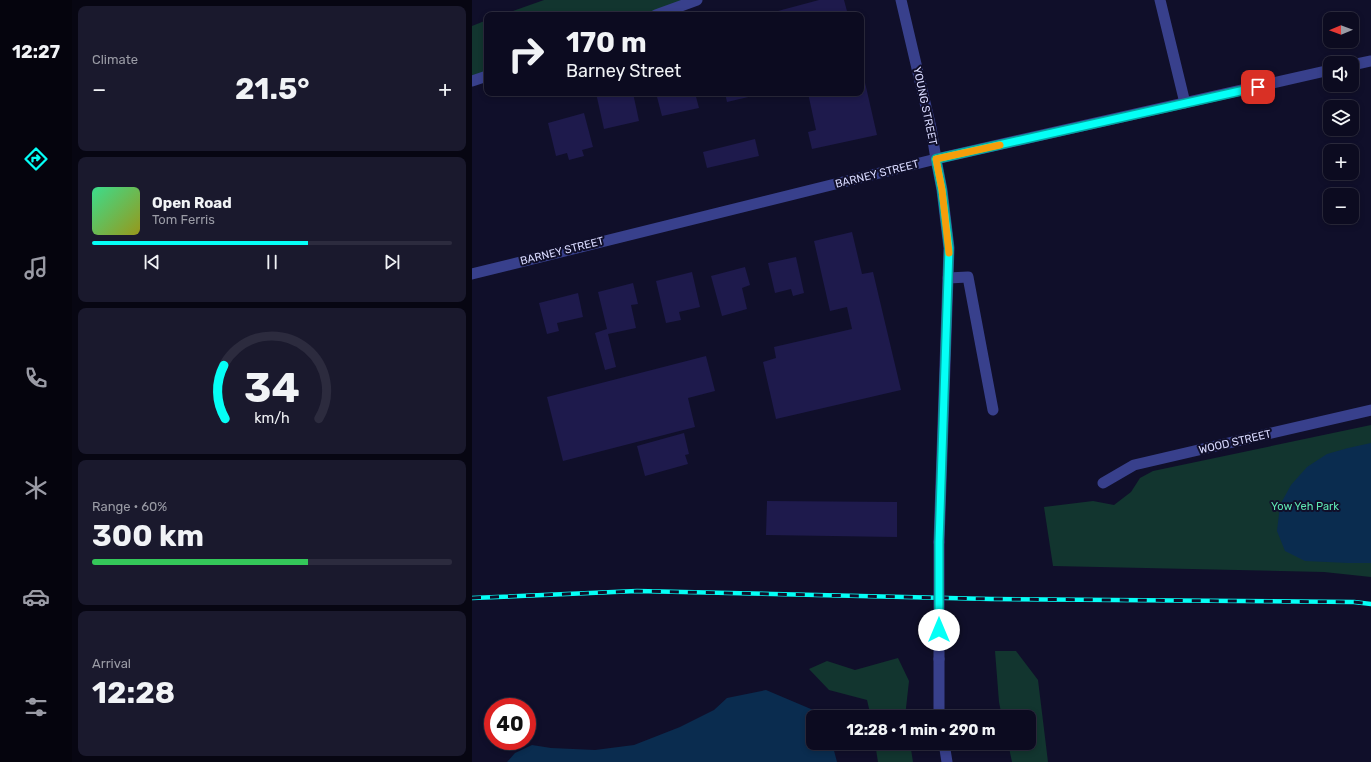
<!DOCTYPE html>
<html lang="en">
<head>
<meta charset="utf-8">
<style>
	:root { --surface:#0c0b20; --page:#1a192d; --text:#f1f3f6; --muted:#9a9ba5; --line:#2c2b3e; --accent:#05fff6 }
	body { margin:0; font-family:Rubik,sans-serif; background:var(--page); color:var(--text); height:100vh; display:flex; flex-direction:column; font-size:15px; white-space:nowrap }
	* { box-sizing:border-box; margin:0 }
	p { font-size:13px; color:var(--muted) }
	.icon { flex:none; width:22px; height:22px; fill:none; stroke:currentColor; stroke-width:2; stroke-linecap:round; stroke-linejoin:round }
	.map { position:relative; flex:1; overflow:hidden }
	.sheet { display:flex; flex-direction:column; gap:6px; padding:6px; background:#070612; width:400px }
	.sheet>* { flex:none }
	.banner { position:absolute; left:12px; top:12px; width:380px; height:84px; border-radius:8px; box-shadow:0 2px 6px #0003,0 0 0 1px var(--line); background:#0c0b20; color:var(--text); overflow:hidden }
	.needle { width:26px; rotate:269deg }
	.buttons { position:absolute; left:851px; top:12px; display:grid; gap:8px }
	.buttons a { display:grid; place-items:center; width:36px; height:36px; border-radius:8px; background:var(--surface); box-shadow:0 2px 6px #0003,0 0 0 1px var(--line); font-size:20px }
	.speed { position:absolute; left:12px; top:698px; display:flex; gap:8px; font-size:20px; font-weight:700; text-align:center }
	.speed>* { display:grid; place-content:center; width:52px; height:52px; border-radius:50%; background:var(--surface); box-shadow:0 2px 6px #0003,0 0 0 1px var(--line); line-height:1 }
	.speed .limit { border:6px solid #d22; background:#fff; color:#111 }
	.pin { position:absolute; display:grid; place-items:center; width:34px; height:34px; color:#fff; margin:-17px; border-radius:8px; box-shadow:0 2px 6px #0006 }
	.me { position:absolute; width:44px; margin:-22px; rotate:0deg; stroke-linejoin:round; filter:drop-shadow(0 0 3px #0008) }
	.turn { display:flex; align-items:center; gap:14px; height:84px; padding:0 16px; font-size:18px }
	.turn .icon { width:52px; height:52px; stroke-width:2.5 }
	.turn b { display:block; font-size:28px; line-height:34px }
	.big { font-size:30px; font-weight:700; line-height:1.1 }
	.sheet .card { flex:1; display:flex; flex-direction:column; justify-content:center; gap:6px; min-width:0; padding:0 14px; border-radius:8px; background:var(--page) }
	.sheet .dial { align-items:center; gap:0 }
	.dial svg { height:104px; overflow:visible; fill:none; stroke:var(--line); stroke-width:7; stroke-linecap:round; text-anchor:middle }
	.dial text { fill:var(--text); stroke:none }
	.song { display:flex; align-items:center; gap:12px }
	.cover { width:48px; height:48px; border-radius:6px; background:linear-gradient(135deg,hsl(150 70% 55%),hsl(60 70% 35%)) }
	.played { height:4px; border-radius:2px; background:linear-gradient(90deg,var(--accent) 60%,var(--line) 60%) }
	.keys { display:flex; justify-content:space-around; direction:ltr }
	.heat { display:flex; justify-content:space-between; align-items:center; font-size:22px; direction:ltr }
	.charge { height:6px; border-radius:3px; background:linear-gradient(90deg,#34c759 60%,var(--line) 0) }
	.trip { position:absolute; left:334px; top:710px; width:230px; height:40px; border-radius:8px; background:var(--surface); box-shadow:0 2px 6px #0003,0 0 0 1px var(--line); font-weight:700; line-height:40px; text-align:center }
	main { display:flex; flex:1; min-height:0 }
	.tab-bar { display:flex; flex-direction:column; width:72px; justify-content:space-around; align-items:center; background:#05040d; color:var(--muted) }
	.tab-bar .icon { width:28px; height:28px }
	.tab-bar .selected { color:var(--accent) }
	.tab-bar b { font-size:18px; color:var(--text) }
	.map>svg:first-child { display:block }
	.green { fill:#12352f }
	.water { fill:#0a2c4f }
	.building { fill:#1e1a4c }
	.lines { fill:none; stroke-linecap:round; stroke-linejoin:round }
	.service { stroke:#38408c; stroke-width:11 }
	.minor { stroke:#38408c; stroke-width:11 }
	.tertiary { stroke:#38408c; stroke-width:11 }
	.rail-casing { stroke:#05fff6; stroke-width:4.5 }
	.rail { stroke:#100f2a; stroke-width:3; stroke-dasharray:9; stroke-linecap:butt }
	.tertiary-bridge { stroke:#38408c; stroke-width:11 }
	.route-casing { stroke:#03a6a0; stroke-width:10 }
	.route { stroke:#05fff6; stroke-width:7 }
	.slow { stroke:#f59e0b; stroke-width:7 }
	.labels { text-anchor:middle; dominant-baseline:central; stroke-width:4; stroke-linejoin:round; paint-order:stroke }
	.street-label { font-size:11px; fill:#d9daff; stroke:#100f2a }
	.park-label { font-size:11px; fill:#5ee6b2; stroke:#100f2a }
</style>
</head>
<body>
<main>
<nav class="tab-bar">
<b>12:27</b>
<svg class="icon selected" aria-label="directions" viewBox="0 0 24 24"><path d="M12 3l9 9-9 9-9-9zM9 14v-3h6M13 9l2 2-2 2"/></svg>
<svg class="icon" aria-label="music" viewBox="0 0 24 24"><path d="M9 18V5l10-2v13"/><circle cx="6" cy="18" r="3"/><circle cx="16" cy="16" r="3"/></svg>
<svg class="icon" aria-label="phone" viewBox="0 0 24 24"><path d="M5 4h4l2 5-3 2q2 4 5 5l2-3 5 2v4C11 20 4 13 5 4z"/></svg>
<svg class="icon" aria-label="climate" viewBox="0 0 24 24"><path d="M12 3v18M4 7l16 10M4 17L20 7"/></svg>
<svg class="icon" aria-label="car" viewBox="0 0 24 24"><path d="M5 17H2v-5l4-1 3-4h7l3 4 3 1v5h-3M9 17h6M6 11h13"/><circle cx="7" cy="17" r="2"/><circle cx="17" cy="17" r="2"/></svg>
<svg class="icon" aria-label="filters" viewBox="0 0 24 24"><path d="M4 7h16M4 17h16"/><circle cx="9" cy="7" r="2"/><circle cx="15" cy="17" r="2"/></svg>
</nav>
<section class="sheet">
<div class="card"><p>Climate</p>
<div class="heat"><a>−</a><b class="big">21.5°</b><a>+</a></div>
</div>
<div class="card">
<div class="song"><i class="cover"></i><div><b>Open Road</b><p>Tom Ferris</p></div></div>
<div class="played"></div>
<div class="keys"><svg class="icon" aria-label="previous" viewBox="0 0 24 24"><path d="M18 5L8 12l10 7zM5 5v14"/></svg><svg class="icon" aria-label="pause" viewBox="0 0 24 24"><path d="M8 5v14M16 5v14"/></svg><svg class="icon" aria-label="next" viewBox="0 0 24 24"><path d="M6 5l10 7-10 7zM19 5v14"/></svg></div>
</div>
<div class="card dial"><svg viewBox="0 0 100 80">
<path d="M14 69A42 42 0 1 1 86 69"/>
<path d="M14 69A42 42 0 0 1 13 28" stroke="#05fff6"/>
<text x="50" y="56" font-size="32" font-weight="700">34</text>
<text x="50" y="72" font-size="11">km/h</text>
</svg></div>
<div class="card"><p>Range · 60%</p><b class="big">300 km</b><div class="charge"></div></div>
<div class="card"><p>Arrival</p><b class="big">12:28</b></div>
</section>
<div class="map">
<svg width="899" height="762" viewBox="0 0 899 762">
	<rect width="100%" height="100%" fill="#100f2a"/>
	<g class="green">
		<polygon points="72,0 225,0 184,15 30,15"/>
		<polygon points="15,20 15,76 0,81 0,26"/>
		<polygon points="899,425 899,577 852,572 581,566 572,507 621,501 642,505 659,492 668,478 681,471"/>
		<polygon points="523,651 544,651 566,680 576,762 540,762 536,743 557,743 557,717 530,717 527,702"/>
		<polygon points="426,658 437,681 433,717 399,717 395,700 357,690 337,669 355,661 383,670"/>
		<polygon points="403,743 438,743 441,762 406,762"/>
	</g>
	<g class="water">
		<polygon points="899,443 899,563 876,563 833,561 813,551 805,531 808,505 819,485 835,467 855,454 876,448"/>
		<polygon points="294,690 353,715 353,717 341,717 341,743 360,743 365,762 35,762 43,753 60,745 79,748 123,750 162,745 208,727 242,710 255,698"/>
	</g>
	<g class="building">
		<polygon points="347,0 372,0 376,15 291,15"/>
		<polygon points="389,65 405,135 340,149 336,132 344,130 336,93 389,93"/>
		<polygon points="124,93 161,93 167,121 132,129"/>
		<polygon points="184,93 223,93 227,108 190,116"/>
		<polygon points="253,93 289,93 289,94 255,102"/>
		<polygon points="112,113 121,147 110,150 112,156 97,160 95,153 84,156 76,123"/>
		<polygon points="283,139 287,156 235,168 231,152"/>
		<polygon points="380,232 390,274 401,272 429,390 304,419 291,362 304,358 302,347 380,329 375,307 358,311 342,241"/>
		<polygon points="324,257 332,293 321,296 319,289 303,293 296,263"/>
		<polygon points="273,267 278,285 270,288 275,309 250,316 239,276"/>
		<polygon points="220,272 228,307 207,312 209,320 194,323 184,281"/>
		<polygon points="161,283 166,304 159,305 164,328 136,334 144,367 133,370 123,333 135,329 126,292"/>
		<polygon points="106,293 111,317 85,323 87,331 75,334 67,303"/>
		<polygon points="234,356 243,391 216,398 223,427 91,461 75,397"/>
		<polygon points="212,433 217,454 213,455 216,464 173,476 165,446"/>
		<polygon points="295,501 425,502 425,537 294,535"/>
	</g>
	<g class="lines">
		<polyline class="service" points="688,0 713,103"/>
		<g class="minor">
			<polyline points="429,0 459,128 464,159"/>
			<polyline points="184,15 225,0"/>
			<polyline points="880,65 899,61"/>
			<polyline points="0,81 15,76"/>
			<polyline points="0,274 464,159 858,70"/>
			<polyline points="476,278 496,277 521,410"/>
			<polyline points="631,483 662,465 899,410"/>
		</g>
		<g class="tertiary">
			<polyline points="464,159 470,190 477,248 467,542"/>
			<polyline points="467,659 467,709 468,717"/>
			<polyline points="472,743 475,762"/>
		</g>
		<defs>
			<polyline id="rail" points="0,598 165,591 519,599 882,602 899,604"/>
		</defs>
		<use href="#rail" class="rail-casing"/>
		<use href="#rail" class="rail"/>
		<polyline class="tertiary-bridge" points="467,659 467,542"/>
	</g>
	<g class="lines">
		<defs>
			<polyline id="route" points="467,630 467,542 477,248 470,190 464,159 786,87"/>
		</defs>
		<use href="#route" class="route-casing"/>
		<use href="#route" class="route"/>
		<polyline class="slow" points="477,253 470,190 464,159 528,145"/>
	</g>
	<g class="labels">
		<g class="street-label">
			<text transform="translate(453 106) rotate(78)">YOUNG STREET</text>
			<text transform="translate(405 174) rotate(-14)">BARNEY STREET</text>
			<text transform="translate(90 251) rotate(-14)">BARNEY STREET</text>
			<text transform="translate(763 442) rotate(-13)">WOOD STREET</text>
		</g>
		<g class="park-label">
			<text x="833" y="506">Yow Yeh Park</text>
		</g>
	</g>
</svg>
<div class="buttons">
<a><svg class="needle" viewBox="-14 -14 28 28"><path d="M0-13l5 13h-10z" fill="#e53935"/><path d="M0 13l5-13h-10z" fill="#9a9ba5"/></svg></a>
<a><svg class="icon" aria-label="sound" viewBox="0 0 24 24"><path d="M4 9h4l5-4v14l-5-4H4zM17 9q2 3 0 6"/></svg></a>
<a><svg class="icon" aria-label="layers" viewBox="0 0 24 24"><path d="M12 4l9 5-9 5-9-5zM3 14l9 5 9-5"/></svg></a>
<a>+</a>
<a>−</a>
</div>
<div class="speed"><div class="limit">40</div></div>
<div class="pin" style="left:786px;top:87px;background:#d93025"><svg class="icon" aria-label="arrive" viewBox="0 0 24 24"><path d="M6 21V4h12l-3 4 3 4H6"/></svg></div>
<svg class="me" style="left:467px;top:630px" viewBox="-20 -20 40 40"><circle r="19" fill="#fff"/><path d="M0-13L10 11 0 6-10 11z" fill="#05fff6"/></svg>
<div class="trip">12:28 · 1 min · 290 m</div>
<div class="banner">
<div class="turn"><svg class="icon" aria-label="right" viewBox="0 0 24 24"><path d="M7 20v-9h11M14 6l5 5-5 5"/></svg><div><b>170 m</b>Barney Street</div></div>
</div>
</div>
</main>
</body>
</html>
